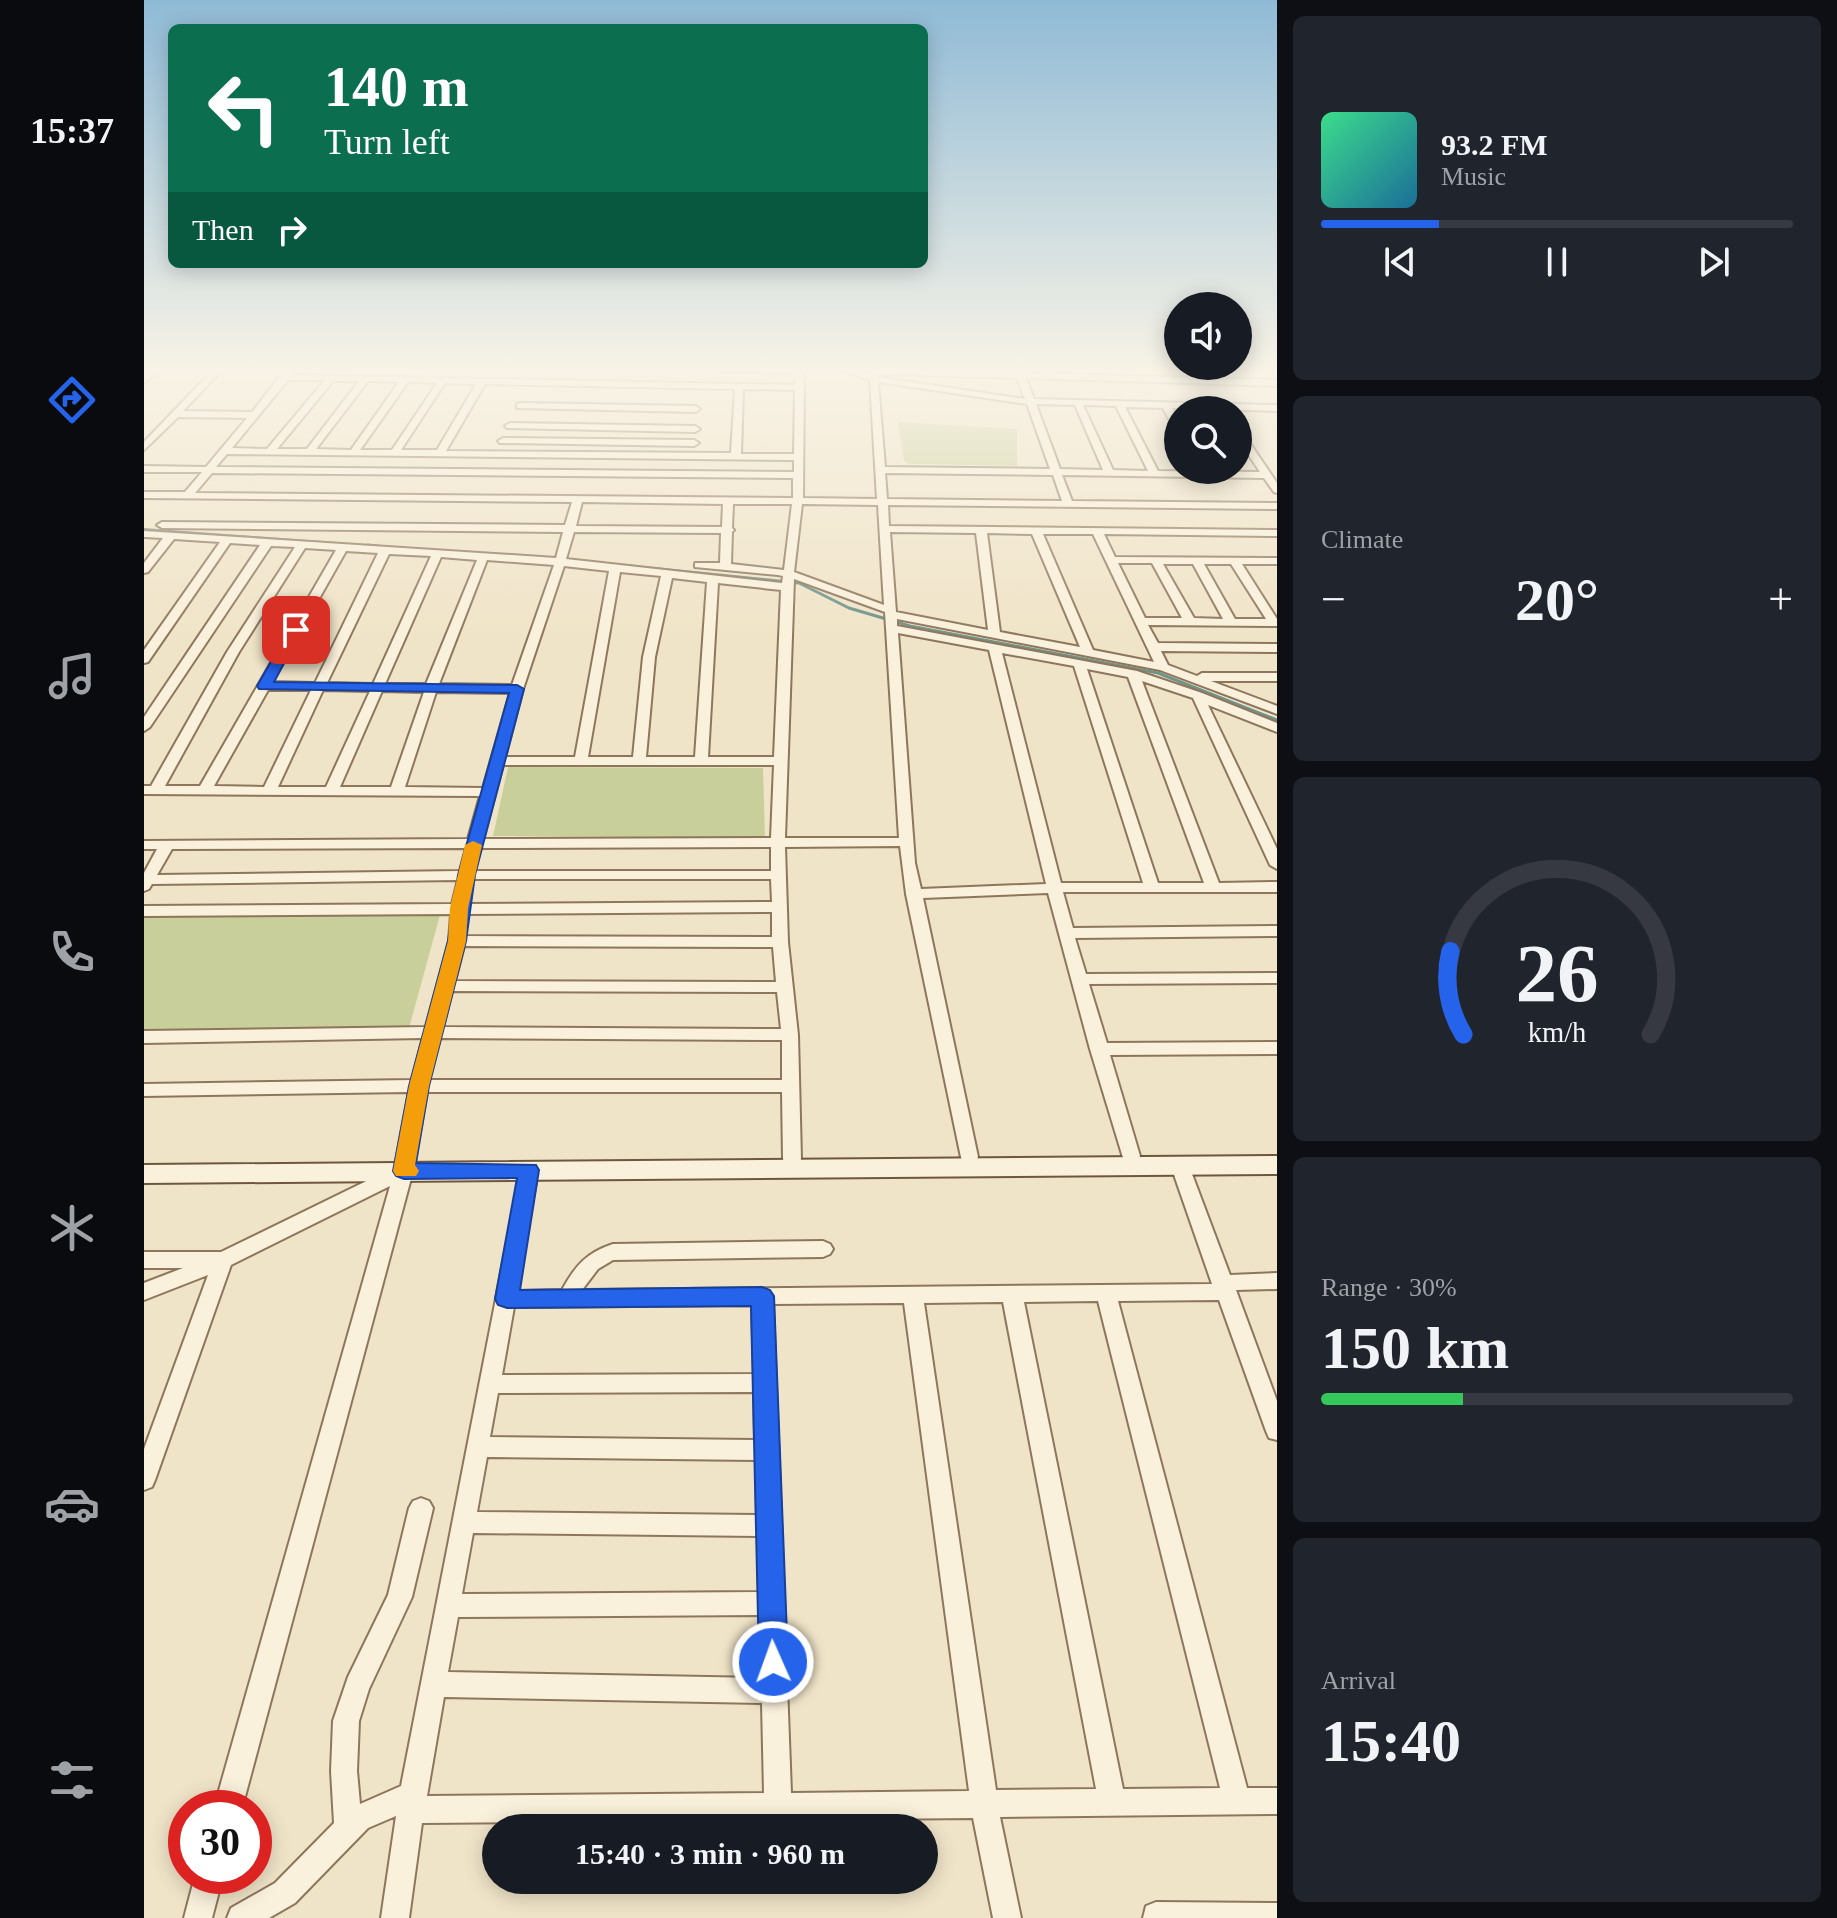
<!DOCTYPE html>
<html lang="en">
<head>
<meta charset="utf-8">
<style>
	:root { --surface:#171b24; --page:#20242c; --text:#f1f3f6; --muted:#9ea1a6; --line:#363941; --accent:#2563eb }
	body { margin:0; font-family:Georgia,serif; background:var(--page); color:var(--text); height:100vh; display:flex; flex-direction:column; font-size:30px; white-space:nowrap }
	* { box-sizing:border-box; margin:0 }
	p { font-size:26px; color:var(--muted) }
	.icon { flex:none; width:44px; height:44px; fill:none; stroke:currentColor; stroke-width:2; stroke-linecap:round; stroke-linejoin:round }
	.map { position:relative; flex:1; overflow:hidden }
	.drawer { display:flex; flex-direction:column; gap:16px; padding:16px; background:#0d0f14; width:560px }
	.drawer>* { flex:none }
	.top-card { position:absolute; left:24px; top:24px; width:760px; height:244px; border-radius:12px; box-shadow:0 4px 20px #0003; background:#0b6e4f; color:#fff; overflow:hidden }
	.tools { position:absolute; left:1020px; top:292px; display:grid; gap:16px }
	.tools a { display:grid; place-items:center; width:88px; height:88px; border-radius:50%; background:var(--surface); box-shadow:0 4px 20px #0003; font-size:40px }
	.speed { position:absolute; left:24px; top:1790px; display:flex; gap:16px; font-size:40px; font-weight:700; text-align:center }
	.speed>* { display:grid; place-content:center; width:104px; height:104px; border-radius:50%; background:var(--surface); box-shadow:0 4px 20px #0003; line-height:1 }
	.speed .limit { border:12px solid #d22; background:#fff; color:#111 }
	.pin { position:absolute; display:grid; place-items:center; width:68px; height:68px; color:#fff; margin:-34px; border-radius:16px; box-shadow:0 4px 12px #0006 }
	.me { position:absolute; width:88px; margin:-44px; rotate:358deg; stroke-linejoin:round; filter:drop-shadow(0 0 6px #0008) }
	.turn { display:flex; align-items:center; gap:28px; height:168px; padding:0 24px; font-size:36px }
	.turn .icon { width:104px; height:104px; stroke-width:2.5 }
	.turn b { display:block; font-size:56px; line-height:68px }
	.then { display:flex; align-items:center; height:76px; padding:0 24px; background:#0003; gap:16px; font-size:30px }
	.big { font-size:60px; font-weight:700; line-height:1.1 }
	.drawer .card { flex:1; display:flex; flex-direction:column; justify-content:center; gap:12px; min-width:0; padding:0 28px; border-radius:12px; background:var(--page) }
	.drawer .dial { align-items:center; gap:0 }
	.dial svg { height:208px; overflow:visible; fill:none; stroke:var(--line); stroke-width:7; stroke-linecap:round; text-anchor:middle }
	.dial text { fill:var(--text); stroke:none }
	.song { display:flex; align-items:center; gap:24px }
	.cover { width:96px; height:96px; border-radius:12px; background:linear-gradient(135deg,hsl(150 70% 55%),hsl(200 70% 35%)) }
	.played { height:8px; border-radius:4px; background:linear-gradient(90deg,var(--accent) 25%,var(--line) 25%) }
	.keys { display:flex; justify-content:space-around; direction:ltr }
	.heat { display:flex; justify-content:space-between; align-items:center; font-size:44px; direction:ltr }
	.charge { height:12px; border-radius:6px; background:linear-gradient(90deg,#34c759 30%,var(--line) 0) }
	.trip { position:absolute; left:338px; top:1814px; width:456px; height:80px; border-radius:40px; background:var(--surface); box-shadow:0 4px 20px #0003; font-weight:700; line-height:80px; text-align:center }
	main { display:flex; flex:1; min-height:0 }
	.tabs { display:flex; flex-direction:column; width:144px; justify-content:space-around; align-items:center; background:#090b0e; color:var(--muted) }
	.tabs .icon { width:56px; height:56px }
	.tabs .current { color:var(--accent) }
	.tabs b { font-size:36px; color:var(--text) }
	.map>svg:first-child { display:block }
	.green { fill:#c9cf9b }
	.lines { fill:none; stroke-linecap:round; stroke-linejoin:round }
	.stream-far1 { stroke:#6f938a; stroke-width:2 }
	.stream { stroke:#6f938a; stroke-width:3 }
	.street-casing { stroke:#8d765c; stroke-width:4 }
	.secondary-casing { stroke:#6f573f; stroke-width:4 }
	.street { fill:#faf1dc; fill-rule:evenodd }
	.secondary { fill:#faf1dc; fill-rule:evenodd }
	.route { fill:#2563eb; stroke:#184099; stroke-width:2 }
	.slow { fill:#f59e0b }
</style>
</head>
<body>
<main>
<nav class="tabs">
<b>15:37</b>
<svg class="icon current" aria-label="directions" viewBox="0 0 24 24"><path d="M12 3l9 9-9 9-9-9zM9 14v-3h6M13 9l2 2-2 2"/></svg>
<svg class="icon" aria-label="music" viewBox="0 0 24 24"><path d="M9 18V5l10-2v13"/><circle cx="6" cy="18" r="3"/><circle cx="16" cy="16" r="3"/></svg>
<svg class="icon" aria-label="phone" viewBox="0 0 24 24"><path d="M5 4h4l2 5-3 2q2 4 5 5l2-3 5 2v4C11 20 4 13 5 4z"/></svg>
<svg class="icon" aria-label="climate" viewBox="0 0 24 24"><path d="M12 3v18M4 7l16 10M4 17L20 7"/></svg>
<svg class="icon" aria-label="car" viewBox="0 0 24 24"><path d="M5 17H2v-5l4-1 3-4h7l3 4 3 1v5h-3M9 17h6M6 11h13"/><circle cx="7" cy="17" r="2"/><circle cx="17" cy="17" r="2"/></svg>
<svg class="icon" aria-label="filters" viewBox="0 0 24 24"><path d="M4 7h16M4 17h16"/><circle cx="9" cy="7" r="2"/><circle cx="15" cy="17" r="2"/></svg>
</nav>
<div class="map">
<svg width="1133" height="1918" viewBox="0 0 1133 1918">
	<rect width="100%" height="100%" fill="#f0e4c8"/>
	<g class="green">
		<polygon points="754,422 873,429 873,466 765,464 760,461"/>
		<polygon points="364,767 619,768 621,838 349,836"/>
		<polygon points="296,915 265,1028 0,1032 0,917"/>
	</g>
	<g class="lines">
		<polyline class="stream-far1" points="0,529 234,546"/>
		<g class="stream">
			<polyline points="224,545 234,546"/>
			<polyline points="426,560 655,583 705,608 766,626 1014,673 1133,720"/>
		</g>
		<defs>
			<g id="street">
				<polygon points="9,368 17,369 0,383 0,376"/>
				<path d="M71 368H80L39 411 108 412 137 375 146 369 150 372 148 375 651 385 652 373 532 370 528 368H660L659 498 733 499 726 380 691 368H705L725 374V368L872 373 870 368H878L880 373 1133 380V386L882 378 890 399 1133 405V411L1028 408 1034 419V430L1029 427 1019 408 981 407 1014 471 1116 472 1094 439V429L1097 430 1133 483V493L1130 492 1120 478 918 475 928 501 1133 503V509L744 505 745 526 1133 530V536L960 534 971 557 1133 558V564H1098L1133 619V626L1004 625 1014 643 1133 644V652L1017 651 1024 665 1053 676 1058 673H1133V681H1067L1133 706V714L1016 670 753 619V626L993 671 1058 693 1133 723V732L1064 705 1133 849V869L1126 865 1049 698 998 681 1075 883 1133 882V892H919L929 928 1133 926V936L931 938 942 974 1133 973V983L945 984 963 1043 1133 1042V1054L966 1055 996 1156 994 1161H980L946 1049 904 893 779 898 834 1157 832 1162H818L762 894 756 846 641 847 644 942 654 1035 657 1159 655 1164H641L639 1159 638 1092H283L269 1171 98 1808H70L246 1186 87 1265 11 1480 8 1487 0 1490V1449L64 1275 0 1300V1283L39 1268H0V1252H77L251 1167 265 1092 0 1096V1084L268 1080 279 1038 0 1043V1031L282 1027 305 941 307 914 0 916V906L308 904 314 880 8 884 5 889 0 891V873L13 849H0V841L324 839 336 796 0 794V786H7L83 652 151 547 127 546 6 727 0 731V717L116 545 86 543 4 662 0 663V650L76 542 30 539 4 572 0 573V563L19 538 0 537V531L412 558 419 532 18 528 13 525 18 522 421 525 428 502 0 498V492H41L58 472H0V466L62 467 103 418 34 417 0 450V442ZM734 374 873 378 881 399 734 377ZM144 380H181L123 449 88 448ZM189 381H215L163 449H133ZM224 381 255 382 207 450 172 449ZM264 382 293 383 248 450H216ZM734 382 883 404 906 469 741 467ZM301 383 332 384 293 450H257ZM341 384 591 389 587 453 302 451ZM599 389 651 390 650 454H597ZM892 404 931 405 959 470 916 469ZM939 405 972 406 1004 471 969 470ZM83 454 650 460V472L72 467ZM68 473 649 478V498L51 493ZM741 473 909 475 918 501 743 499ZM438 502 579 504 578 527 432 526ZM589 504H648L640 570 587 564 588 532 590 530 588 528ZM658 504 734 505 740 605 650 572ZM430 532 577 533 576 563H551V567L634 575 639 576 638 583 422 559ZM746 532 832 533 844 630 752 612ZM843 533 888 534 936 647 856 632ZM899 534H949L1010 662 949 650ZM161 548 192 550 56 786H21L95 652ZM202 551 234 553 171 683 128 682ZM245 554 287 556 229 684 183 683ZM297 557 333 560 282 684H241ZM343 560 410 565 368 685 295 684ZM974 563H1008L1038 618H1001ZM1019 564H1049L1079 619 1050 618ZM1060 564H1087L1122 619H1091ZM420 566 465 571 431 757H361L379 689ZM476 572 517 576 499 657 489 757H444ZM528 578 563 582 551 757H502L511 657ZM650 579 741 612 755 838H641ZM574 583 637 590 630 757H564ZM754 633 845 650 902 884 777 889 771 863ZM858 653 930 666 999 883H917ZM943 669 984 677 1060 883H1014ZM124 690H167L120 787 70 786ZM179 690 226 691 182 787H134ZM238 691 280 692 247 787H196ZM292 692 366 693 339 788 261 787ZM359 765H630L627 838 339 839ZM627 847V871H331L336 848ZM322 848 316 871 13 875 28 849ZM329 879H627L628 902 323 904ZM628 912V937L321 936 322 914ZM320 946 629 947 632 982 311 981ZM308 991 633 992 637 1029 299 1027ZM296 1038 638 1040V1080H285Z"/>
				<polygon points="376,403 552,406 556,409 552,412 373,408 373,404"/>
				<polygon points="366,423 551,426 556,429 551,432 363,428 361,426"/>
				<polygon points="359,438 550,440 555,443 550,446 356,443 354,441"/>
				<path d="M1036 1159 1043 1161 1045 1166 1086 1275 1133 1273V1289L1092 1290 1133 1401V1440L1125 1438 1122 1431 1075 1300 974 1301 1103 1788H1133V1814L856 1817 877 1918H849L829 1818 278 1823 265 1918H237L252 1816 224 1828 151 1903 125 1918H83L87 1908 131 1883 190 1823 187 1771 189 1721 204 1677 244 1595 265 1508 269 1501 277 1498 285 1501 289 1508 268 1597 225 1689 215 1721 213 1771 216 1804 257 1786 378 1165H392L394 1170 373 1291 418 1290C431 1266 442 1253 469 1244L679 1241 686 1244 689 1249 686 1254 679 1257 469 1260 454 1269 438 1290 1068 1284 1027 1166 1029 1161ZM954 1301 1076 1788 979 1789 880 1302ZM859 1302 952 1789 852 1790 780 1303ZM760 1303 825 1791 647 1793 629 1304ZM608 1305 610 1374 358 1375 370 1307ZM610 1392 611 1440 346 1437 354 1393ZM343 1457 612 1460 613 1515 333 1512ZM329 1533 614 1536 615 1592 318 1594ZM616 1615 617 1678 304 1672 314 1617ZM300 1697 618 1703 620 1793 283 1796Z"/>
				<polygon points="51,1876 79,1876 68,1918 40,1918"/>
				<polygon points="1012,1902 1133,1903 1133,1918 999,1918 1002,1906"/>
			</g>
			<polygon id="secondary" points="1133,1156 1133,1174 0,1183 0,1165"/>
		</defs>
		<use href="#street" class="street-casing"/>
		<use href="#secondary" class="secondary-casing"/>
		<use href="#street" class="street"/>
		<use href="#secondary" class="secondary"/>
	</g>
	<linearGradient id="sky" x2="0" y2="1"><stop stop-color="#8fbad6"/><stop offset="0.58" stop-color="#f8f3e6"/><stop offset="1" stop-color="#f8f3e6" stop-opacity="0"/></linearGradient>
	<rect width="1133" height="637" fill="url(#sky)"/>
	<polygon class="route" points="152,626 158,630 130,682 373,685 380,689 331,875 322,941 285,1086 272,1163 392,1165 395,1170 376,1290 618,1287 626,1290 630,1296 644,1662 640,1671 629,1675 619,1671 615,1662 607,1306 363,1308 354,1305 351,1299 373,1178 260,1179 252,1176 249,1171 265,1086 304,941 314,875 365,693 115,689 113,686 145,630"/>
	<polygon class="slow" points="329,841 338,845 324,908 322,941 285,1086 271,1165 275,1171 272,1176 252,1176 249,1171 265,1086 304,941 306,908 321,845"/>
</svg>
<div class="tools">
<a><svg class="icon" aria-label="sound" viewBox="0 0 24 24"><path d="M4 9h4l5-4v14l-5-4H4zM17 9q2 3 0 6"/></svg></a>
<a><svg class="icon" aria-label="search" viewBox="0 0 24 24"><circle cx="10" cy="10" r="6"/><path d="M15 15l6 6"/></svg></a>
</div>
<div class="speed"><div class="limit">30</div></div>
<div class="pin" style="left:152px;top:630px;background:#d93025"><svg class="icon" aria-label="arrive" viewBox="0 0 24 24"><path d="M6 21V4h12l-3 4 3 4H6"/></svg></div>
<svg class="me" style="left:629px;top:1662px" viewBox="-20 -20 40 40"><circle r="17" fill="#2563eb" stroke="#fff" stroke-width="3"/><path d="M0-11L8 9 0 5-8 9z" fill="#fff"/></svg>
<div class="trip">15:40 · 3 min · 960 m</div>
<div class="top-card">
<div class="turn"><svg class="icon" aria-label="left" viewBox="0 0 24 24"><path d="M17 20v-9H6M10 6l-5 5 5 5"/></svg><div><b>140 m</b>Turn left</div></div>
<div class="then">Then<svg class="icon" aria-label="right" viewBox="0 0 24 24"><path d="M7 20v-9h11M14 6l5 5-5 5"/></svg></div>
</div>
</div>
<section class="drawer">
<div class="card">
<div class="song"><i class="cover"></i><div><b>93.2 FM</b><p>Music</p></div></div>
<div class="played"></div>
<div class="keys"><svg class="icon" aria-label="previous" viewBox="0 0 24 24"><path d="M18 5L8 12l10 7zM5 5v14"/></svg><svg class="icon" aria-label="pause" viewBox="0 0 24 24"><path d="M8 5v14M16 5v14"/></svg><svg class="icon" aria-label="next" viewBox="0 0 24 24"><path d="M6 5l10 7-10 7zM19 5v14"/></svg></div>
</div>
<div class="card"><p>Climate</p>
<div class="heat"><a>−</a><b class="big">20°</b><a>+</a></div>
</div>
<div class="card dial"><svg viewBox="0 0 100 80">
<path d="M14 69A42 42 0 1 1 86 69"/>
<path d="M14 69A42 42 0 0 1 9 37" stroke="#2563eb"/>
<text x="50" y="56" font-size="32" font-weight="700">26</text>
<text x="50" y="72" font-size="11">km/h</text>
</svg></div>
<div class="card"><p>Range · 30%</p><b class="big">150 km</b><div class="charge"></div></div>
<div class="card"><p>Arrival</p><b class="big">15:40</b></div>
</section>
</main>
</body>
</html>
